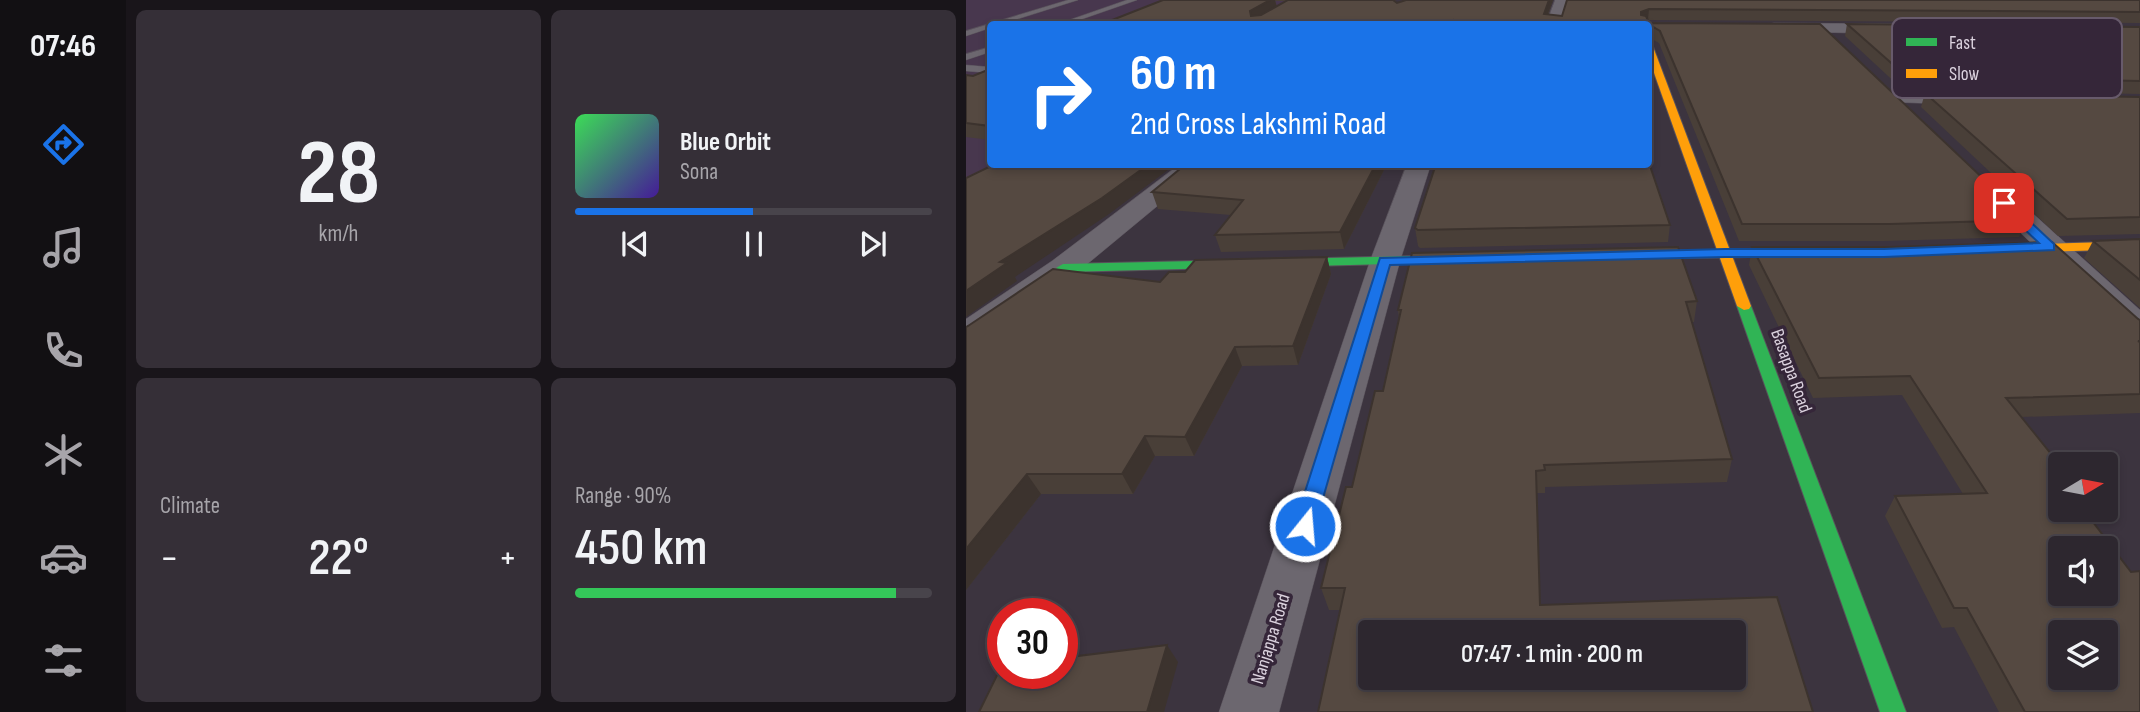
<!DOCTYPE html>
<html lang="en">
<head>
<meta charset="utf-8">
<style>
	:root { --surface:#2d272f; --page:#352f37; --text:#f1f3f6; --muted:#a7a5aa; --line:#48444b; --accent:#1a73e8 }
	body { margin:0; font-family:"Sofia Sans Condensed",sans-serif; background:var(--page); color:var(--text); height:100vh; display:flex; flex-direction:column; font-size:26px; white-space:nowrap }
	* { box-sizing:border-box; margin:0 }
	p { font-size:23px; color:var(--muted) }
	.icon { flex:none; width:38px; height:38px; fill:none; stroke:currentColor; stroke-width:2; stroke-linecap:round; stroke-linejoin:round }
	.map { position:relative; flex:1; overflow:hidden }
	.sheet { display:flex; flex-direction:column; gap:10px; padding:10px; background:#19151a; width:840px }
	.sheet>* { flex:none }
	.guide { position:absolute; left:21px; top:21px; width:665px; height:147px; border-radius:7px; box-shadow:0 4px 10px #0003,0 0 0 2px var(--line); background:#1a73e8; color:#fff; overflow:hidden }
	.needle { width:46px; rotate:80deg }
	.buttons { position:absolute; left:1082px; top:452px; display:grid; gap:14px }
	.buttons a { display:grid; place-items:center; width:70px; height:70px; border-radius:7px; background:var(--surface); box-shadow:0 4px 10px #0003,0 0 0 2px var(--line); font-size:35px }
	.speed { position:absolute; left:21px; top:598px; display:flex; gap:14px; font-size:35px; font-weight:700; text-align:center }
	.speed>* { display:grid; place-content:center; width:91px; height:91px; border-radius:50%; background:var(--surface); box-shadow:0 4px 10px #0003,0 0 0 2px var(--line); line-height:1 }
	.speed .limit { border:10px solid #d22; background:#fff; color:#111 }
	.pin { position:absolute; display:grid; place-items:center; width:60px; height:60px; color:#fff; margin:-30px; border-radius:14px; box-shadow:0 4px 10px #0006 }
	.me { position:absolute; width:77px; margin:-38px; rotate:17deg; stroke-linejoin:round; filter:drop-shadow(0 0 5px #0008) }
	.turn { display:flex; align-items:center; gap:24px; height:147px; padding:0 28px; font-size:32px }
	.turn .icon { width:91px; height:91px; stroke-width:2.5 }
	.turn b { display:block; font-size:49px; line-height:60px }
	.big { font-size:52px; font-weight:600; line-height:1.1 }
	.sheet .widget { flex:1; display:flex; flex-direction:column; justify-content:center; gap:10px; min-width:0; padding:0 24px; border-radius:10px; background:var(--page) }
	.sheet .dial { align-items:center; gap:0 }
	.dial b { font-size:91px; line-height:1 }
	.song { display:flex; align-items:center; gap:21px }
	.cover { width:84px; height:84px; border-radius:10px; background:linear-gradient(135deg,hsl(130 70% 55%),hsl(260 70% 35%)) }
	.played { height:7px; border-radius:4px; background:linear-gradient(90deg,var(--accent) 50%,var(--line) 50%) }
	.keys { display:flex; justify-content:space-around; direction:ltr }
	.heat { display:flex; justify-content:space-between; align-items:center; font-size:38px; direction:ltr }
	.charge { height:10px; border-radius:5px; background:linear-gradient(90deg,#34c759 90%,var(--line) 0) }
	.sheet .tiles { flex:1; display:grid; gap:10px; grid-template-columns:repeat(2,1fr) }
	.trip { position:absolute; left:392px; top:620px; width:388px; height:70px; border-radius:7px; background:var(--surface); box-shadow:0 4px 10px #0003,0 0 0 2px var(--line); font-weight:600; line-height:70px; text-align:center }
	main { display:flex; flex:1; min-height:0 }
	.dock { display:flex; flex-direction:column; width:126px; justify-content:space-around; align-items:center; background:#121013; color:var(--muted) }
	.dock .icon { width:49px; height:49px }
	.dock .on { color:var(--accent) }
	.dock b { font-size:32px; color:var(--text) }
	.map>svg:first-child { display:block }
	.built { fill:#48374e }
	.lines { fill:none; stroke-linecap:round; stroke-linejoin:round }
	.lane-casing { stroke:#58515a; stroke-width:1 }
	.street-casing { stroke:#58515a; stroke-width:1 }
	.fast-casing { stroke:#58515a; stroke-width:2 }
	.slow-casing { stroke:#58515a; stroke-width:2 }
	.lane { fill:#6c676f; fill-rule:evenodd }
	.street { fill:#6c676f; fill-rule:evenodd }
	.fast { fill:#30b455; fill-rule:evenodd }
	.slow { fill:#ff9f0a; fill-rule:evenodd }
	.wall { fill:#493f38; fill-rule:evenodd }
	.shaded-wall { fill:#3c332e }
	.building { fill:#554941; stroke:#3c332e; stroke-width:2; fill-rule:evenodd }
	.route { fill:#1a73e8; stroke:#114b97; stroke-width:2 }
	.labels { text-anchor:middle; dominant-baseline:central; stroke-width:7; stroke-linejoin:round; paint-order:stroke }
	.street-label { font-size:19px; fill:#dbd2de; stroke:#352639 }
	.key { fill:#352639; stroke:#675a6b; stroke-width:2 }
	.key-label { font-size:19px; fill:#dbd2de }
</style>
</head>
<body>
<main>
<nav class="dock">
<b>07:46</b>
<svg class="icon on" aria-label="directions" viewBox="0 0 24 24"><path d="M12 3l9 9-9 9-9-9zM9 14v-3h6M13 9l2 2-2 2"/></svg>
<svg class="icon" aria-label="music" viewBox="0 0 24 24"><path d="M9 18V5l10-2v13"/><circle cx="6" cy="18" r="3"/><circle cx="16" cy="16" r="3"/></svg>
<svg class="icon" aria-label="phone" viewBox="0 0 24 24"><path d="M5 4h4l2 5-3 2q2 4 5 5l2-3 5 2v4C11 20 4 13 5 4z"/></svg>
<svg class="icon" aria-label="climate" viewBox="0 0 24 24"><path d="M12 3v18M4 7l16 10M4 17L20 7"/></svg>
<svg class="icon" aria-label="car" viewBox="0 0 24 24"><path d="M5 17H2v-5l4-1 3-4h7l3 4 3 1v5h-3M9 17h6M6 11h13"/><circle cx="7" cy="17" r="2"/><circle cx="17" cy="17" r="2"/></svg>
<svg class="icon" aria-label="filters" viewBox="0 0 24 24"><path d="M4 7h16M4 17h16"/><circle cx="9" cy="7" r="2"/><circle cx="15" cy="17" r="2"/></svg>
</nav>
<section class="sheet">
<div class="tiles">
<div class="widget dial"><b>28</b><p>km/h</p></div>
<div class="widget">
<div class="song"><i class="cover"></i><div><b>Blue Orbit</b><p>Sona</p></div></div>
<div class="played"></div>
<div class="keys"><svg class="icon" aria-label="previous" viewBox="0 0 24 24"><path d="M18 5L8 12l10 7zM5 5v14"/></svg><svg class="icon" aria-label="pause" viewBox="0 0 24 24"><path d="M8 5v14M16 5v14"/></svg><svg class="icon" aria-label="next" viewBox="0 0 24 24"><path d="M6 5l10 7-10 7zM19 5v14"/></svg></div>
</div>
<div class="widget"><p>Climate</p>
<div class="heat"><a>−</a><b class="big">22°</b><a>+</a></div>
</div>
<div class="widget"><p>Range · 90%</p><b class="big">450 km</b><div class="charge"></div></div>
</div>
</section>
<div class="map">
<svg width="1174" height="712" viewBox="0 0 1174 712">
	<rect width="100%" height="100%" fill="#3c343f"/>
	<polygon class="built" points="0,0 397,0 364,24 24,24 24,164 130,165 0,235"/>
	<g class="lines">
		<defs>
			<g id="lane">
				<polygon points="102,0 112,0 36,24 24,24 24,28 0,36 0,31"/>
				<polygon points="161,0 171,0 102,24 92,24"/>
				<polygon points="24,47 24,52 0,60 0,54"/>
				<polygon points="0,65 24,67 24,73 0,71"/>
			</g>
			<g id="street">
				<polygon points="589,0 603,0 596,24 580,24"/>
				<polygon points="808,23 931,24 939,29 931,34 802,31 800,28 802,25"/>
				<polygon points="931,92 1008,93 1015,95 1018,99 1015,103 1008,105 924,102 921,98 924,94"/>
				<polygon points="214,164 242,164 108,275 13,343 0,346 0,319 86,261"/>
				<polygon points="441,164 465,164 434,261 313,712 253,712 404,261"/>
				<polygon points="1024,181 1033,183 1174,310 1174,340 1162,336 1015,195 1011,189 1015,183"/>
			</g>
			<g id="fast">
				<polygon points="837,249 842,250 842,256 663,259 656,255 663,251"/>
				<polygon points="498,255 503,256 503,262 97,272 90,268 97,264"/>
				<polygon points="778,302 785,306 940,712 914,712 771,306"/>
			</g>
			<g id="slow">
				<polygon points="682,42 686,44 785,306 783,309 778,310 771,306 682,56"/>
				<polygon points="1174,241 1174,249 1037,253 1031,249 1037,245"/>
			</g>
		</defs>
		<use href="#lane" class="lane-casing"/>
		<use href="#street" class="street-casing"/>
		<use href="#fast" class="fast-casing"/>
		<use href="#slow" class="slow-casing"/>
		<use href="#lane" class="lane"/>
		<use href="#street" class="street"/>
		<use href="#fast" class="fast"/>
		<use href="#slow" class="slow"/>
	</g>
	<g class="wall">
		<path d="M197 0H429L431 3 587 0 582 15 596 16 601 0H1174V23L682 20 683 23 1061 220 1053 237 918 241H773L693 43 682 37V24H136ZM309 1H320L311 6Z"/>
		<polygon points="881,24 1174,27 1174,94 936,89 879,36"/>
		<polygon points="24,69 24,140 0,137 0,75 7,76"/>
		<polygon points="959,93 1174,97 1174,234 1092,236 955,107"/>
		<polygon points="220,164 421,164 378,249 255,252 249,235 265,215 192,209 186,192"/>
		<polygon points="704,225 702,242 454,248 452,246 449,228"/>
		<polygon points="1174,239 1174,308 1118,258 1127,241"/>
		<polygon points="786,247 1174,320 1174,413 1055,417 1094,465 1094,509 1174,712 1033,712 988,627 976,628 919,516 929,496 997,494 936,395 847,398 783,265"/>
		<polygon points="361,257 365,274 332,365 276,366 228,456 189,456 167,494 75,494 0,590 0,327 194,282 219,272"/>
		<polygon points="731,301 728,322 726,322 766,459 761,482 579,487 579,493 570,493 574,605 847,712 374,610 363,610 355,588 417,391 433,318 432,310"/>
	</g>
	<g class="shaded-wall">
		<polygon points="304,0 309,0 311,8 287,22 284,11"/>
		<polygon points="583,0 587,0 578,24 578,14"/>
		<polygon points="683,9 682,19 674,23 675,12"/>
		<polygon points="183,164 210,164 143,214 49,277 51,281 0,317 0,291 34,262"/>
		<polygon points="410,164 421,164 378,249 374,232"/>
		<polygon points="361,257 365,274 332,365 327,346"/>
		<polygon points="269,347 276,366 228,456 219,437"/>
		<polygon points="179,436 189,456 167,494 156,474"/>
		<polygon points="61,474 75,494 0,590 0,549"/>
		<polygon points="201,645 212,662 198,712 181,712"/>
	</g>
	<g class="building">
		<polygon points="197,0 304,0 284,11 285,16 295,15 322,0 427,0 431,3 440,0 583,0 578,14 596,16 601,0 1174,0 1174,12 683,9 675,12 675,15 680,16 683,23 854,24 1061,220 924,224 776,224 694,31 682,24 499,24 488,20 486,24 136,24"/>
		<polygon points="881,24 1174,27 1174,81 940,76"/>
		<polygon points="24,69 24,126 0,123 0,75 7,76"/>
		<polygon points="959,93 1174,97 1174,217 1101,219"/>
		<polygon points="682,160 704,225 452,230 449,228 470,164 682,164"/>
		<polygon points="29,164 183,164 136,198 34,262 41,263 0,291 0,178"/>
		<polygon points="220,164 410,164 374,232 249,235 277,200 186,192"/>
		<polygon points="1174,239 1174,280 1127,241"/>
		<path d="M1086 242 1172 319 1174 320V341H1172L1174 342V394L1040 398 1094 465V476H1091L1094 480V509H1117L1165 572 1174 571V712H1059L1001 608H988L929 496 1021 493 944 376 853 378 786 247H924ZM1094 548H1139V593H1094ZM1094 632H1139V677H1094Z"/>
		<path d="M712 247 731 301 720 302 766 459 578 465 579 470 570 471 574 605 811 597 847 712H352L379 588H355L380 487H386L409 391H417L435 310H432L446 253ZM404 632H768V677H404Z"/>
		<polygon points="361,257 327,346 269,347 219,437 179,436 156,474 61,474 0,549 0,327 2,326 87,269 194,282 203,272 219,272 229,260"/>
		<polygon points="201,645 181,712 13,712 36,665 37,674 96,674 96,658"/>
	</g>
	<polygon class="route" points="1034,201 1042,201 1088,244 1088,250 918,257 759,257 424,265 349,526 346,532 339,535 332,532 328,526 414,258 759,249 918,249 1073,243 1034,206"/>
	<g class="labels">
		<g class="street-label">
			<text transform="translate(825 371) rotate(70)">Basappa Road</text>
			<text transform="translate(305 639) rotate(-73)">Nanjappa Road</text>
		</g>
	</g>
	<rect x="926" y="18" width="230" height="80" rx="10" class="key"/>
	<rect x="940" y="38" width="31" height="8" fill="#30b455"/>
	<rect x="940" y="69" width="31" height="9" fill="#ff9f0a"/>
	<g class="key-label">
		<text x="983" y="49">Fast</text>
		<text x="983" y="80">Slow</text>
	</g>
</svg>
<div class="buttons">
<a><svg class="needle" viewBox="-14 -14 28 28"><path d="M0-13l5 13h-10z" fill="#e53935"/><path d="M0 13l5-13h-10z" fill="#a7a5aa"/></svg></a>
<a><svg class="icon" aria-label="sound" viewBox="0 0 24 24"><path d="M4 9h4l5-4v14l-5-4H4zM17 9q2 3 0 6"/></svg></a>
<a><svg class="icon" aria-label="layers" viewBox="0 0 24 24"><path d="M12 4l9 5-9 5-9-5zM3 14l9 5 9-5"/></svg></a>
</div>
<div class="speed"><div class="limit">30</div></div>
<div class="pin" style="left:1038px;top:203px;background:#d93025"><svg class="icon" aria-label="arrive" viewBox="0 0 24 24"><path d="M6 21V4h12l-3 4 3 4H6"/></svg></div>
<svg class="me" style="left:339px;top:526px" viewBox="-20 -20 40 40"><circle r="17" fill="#1a73e8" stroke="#fff" stroke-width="3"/><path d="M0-11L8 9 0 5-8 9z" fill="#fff"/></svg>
<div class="trip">07:47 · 1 min · 200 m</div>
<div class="guide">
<div class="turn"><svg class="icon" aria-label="right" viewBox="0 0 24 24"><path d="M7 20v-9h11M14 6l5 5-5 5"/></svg><div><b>60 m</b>2nd Cross Lakshmi Road</div></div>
</div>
</div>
</main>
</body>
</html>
